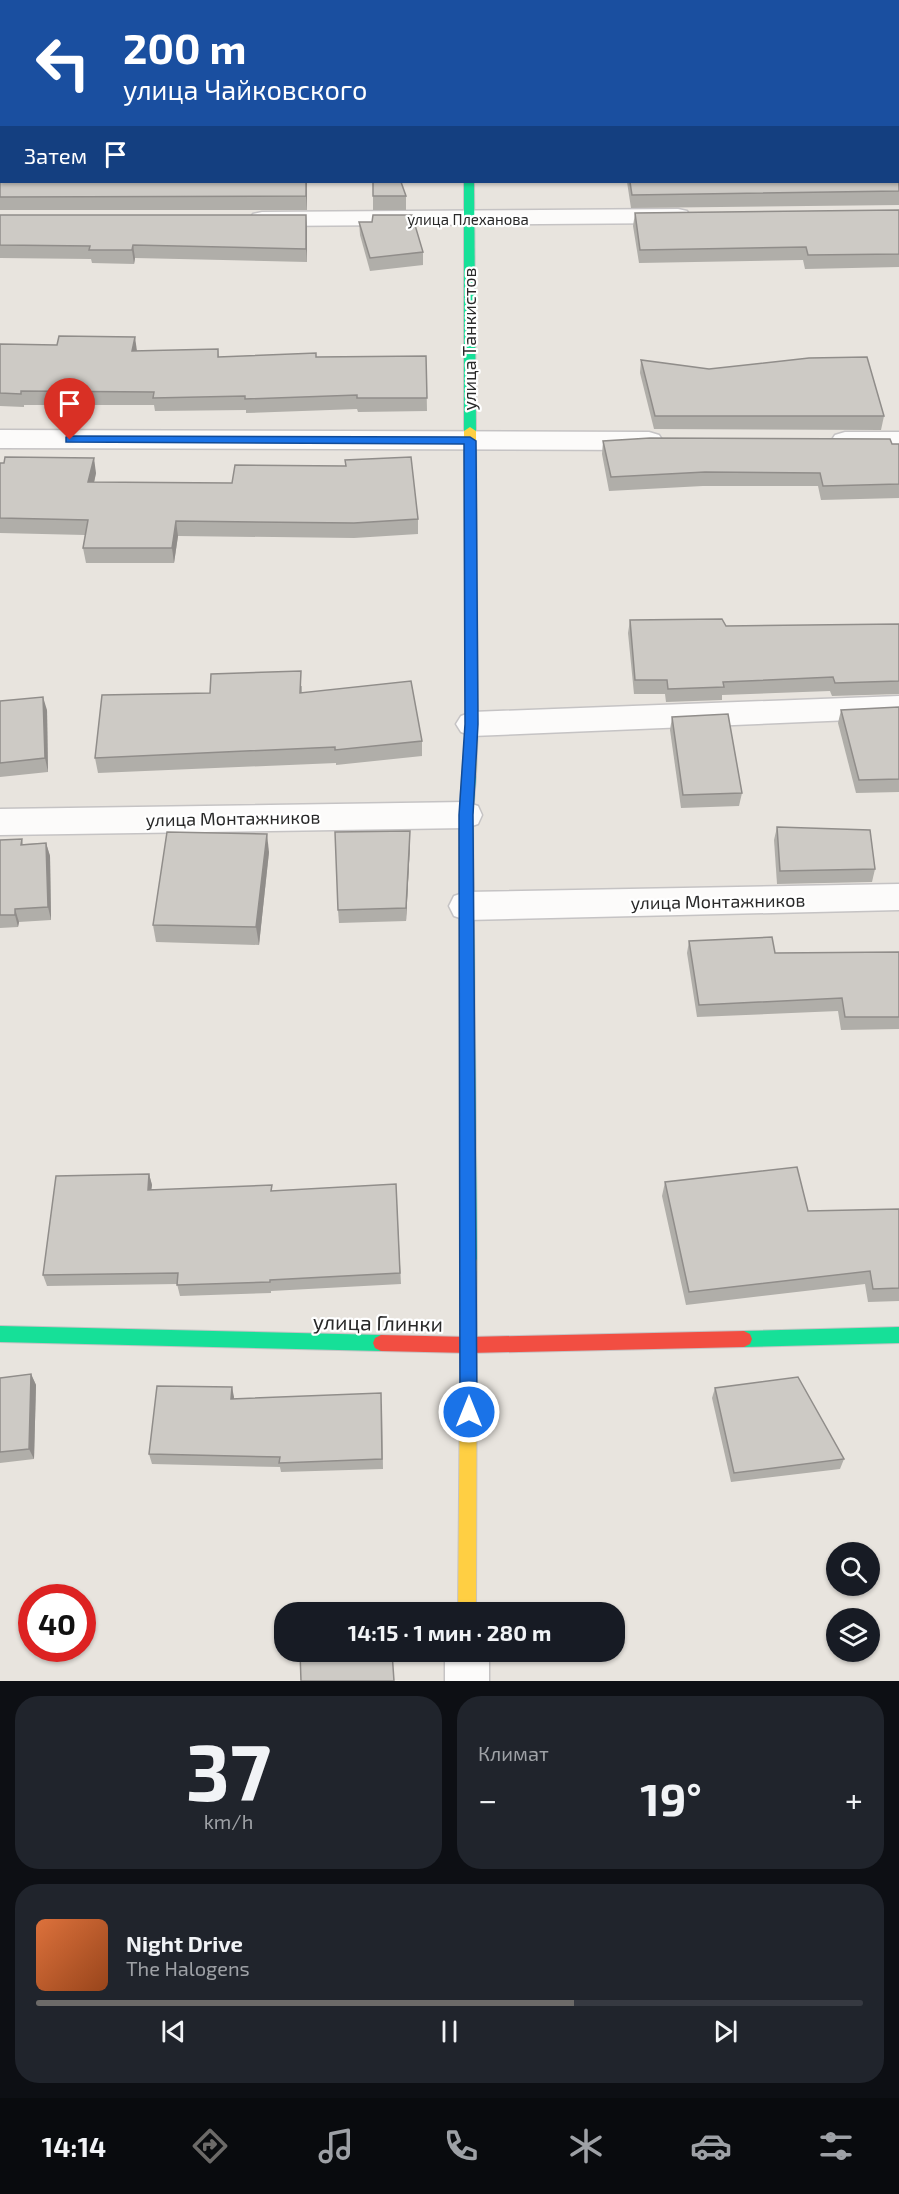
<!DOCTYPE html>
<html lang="ru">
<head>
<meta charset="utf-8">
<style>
	:root { --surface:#171b24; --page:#20242c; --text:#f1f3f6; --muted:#9ea1a6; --line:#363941; --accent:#6c6a68 }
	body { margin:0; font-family:"Exo 2",sans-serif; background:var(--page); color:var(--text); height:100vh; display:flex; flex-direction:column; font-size:22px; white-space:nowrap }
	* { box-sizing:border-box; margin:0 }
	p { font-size:20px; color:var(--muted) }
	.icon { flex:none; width:33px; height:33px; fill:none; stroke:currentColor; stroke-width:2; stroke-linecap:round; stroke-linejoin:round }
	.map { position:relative; height:1681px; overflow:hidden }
	.sheet { display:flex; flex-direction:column; gap:15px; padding:15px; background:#0d0f14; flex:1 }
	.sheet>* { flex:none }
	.guide { position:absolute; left:0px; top:0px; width:900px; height:183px; box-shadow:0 2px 4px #0004; background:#1a4fa0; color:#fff; overflow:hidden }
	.fabs { position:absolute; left:826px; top:1542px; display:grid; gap:12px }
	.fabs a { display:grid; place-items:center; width:54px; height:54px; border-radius:50%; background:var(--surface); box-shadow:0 2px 4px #0004; font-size:30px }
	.speed { position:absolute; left:18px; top:1584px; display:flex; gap:12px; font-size:30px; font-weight:700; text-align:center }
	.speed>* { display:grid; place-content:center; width:78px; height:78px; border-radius:50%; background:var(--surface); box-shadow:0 2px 4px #0004; line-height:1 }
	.speed .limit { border:9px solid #d22; background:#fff; color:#111 }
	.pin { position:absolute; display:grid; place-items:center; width:51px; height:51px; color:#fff; margin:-62px -26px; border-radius:50% 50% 50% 0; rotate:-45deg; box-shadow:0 0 6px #0007 }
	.pin .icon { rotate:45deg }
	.me { position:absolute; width:66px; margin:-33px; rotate:0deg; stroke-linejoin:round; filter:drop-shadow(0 0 4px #0008) }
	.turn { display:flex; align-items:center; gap:21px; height:126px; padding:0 24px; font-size:27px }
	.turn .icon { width:78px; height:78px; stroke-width:2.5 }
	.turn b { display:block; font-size:42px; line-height:51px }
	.then { display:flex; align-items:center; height:57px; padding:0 24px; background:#0003; gap:12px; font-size:22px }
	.big { font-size:45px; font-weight:700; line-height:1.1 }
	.sheet .widget { flex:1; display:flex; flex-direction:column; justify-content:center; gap:9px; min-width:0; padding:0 21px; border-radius:24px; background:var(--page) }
	.sheet .dial { align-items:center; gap:0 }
	.dial b { font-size:78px; line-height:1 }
	.song { display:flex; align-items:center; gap:18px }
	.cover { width:72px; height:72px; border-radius:9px; background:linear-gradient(135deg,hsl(20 70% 55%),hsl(20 70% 35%)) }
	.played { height:6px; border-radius:3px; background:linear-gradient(90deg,var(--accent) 65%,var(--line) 65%) }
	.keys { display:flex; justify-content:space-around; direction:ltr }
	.heat { display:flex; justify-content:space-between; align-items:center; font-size:33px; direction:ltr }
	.sheet .tiles { flex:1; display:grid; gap:15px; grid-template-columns:1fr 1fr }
	.widget:last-child { grid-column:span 2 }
	.trip { position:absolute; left:274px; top:1602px; width:351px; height:60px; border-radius:24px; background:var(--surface); box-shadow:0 2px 4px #0004; font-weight:700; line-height:60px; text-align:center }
	.tab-bar { display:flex; height:96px; justify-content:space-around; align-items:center; background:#090b0e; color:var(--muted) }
	.tab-bar .icon { width:42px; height:42px }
	.tab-bar .selected { color:var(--accent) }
	.tab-bar b { font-size:27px; color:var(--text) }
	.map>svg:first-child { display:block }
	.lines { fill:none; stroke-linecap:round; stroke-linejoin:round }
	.street-casing { stroke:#c5c3c4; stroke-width:3 }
	.fast-casing { stroke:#c5c3c4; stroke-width:2 }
	.slow-casing { stroke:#c5c3c4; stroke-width:2 }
	.jam-casing { stroke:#c5c3c4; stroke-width:2 }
	.street { fill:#fcfbfa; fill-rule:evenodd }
	.fast { fill:#16e098; fill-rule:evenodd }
	.slow { fill:#ffcf43; fill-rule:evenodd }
	.jam { fill:#f24e42; fill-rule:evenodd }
	.wall { fill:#b0aea9 }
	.shaded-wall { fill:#908d8a }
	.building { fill:#cdcac5; stroke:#908d8a; stroke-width:1.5 }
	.route { fill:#1a73e8; stroke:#114b97; stroke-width:1.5 }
	.labels { text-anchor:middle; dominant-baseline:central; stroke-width:4.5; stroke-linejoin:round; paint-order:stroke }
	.far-street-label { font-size:15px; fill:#292929; stroke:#fff }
	.street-label { font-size:18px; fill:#292929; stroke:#fff }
	.near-street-label { font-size:21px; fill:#292929; stroke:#fff }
</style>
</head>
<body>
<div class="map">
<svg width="899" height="1681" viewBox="0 0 899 1681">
	<rect width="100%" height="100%" fill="#e8e4de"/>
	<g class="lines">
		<defs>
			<g id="street">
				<rect x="459" y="0" width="22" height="2"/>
				<rect x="0" y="57" width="2" height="14"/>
				<polygon points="678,209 687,211 690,216 687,221 678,223 262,226 253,224 250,219 253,214 262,212"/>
				<polygon points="0,430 649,432 659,435 663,441 659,447 649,450 0,448"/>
				<polygon points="845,432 899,432 899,450 845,450 835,447 831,441 835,435"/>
				<polygon points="899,696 899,718 472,736 461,732 456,724 461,716 472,712"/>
				<polygon points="466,802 478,806 482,815 478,824 466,828 0,835 0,809"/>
				<polygon points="899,884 899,910 466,920 454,916 449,906 454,896 466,892"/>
				<rect x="445" y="1652" width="44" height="29"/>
			</g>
			<g id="fast">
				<polygon points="464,182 474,182 476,431 470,435 464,431"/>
				<polygon points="469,771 476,776 473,815 477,1261 475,1266 469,1268 463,1266 461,1261 459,815 462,776"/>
				<polygon points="0,1326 381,1335 387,1338 389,1343 387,1348 381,1351 0,1342"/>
				<polygon points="899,1327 899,1343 744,1347 738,1344 736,1339 738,1334 744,1331"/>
			</g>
			<g id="slow">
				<polygon points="470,427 476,431 478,724 476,776 469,781 462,776 466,724 464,431"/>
				<polygon points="469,1254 475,1256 477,1261 476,1612 458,1612 461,1261 463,1256"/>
			</g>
			<polygon id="jam" points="744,1331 750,1334 752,1339 750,1344 744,1347 469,1353 381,1351 375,1348 373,1343 375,1338 381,1335 469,1337"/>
		</defs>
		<use href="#street" class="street-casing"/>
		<use href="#fast" class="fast-casing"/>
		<use href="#slow" class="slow-casing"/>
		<use href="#jam" class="jam-casing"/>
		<use href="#street" class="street"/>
		<use href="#fast" class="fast"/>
		<use href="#slow" class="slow"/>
		<use href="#jam" class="jam"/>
	</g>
	<g class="wall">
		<polygon points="0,162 307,182 307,210 0,210"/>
		<polygon points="899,163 899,205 631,208 627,182 898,182"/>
		<rect x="373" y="196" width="33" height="14"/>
		<polygon points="899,210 899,267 805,269 803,260 639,263 633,226 635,213"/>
		<polygon points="0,215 306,215 307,262 135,258 134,264 92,263 91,259 0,258"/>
		<polygon points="359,222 423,252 423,265 370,271 360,235"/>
		<polygon points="0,344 137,351 218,349 219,357 317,357 426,356 427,411 358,412 357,409 246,413 246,410 155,411 154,405 24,405 24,407 0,406"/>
		<polygon points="641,360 884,416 881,430 654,429 640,373"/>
		<polygon points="603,441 899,444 899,498 821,500 818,486 703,486 609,491 602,454"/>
		<polygon points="0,463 96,473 94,482 418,519 418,534 354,538 178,536 174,563 86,563 83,548 85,535 0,533"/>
		<polygon points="630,620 726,626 899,624 899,694 832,696 830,691 722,695 722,700 666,702 665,694 634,694 628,633"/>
		<polygon points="302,686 302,692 422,741 422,756 336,765 336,763 98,773 95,758 210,693"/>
		<polygon points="0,701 47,710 48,772 0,777"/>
		<polygon points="899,707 899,792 856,793 838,723 841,710"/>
		<polygon points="672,717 742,793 739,806 681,808 670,730"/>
		<polygon points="777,827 875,869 872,882 777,884 774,840"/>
		<polygon points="22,839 23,844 46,843 50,856 51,920 19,922 18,927 0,928 0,840"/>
		<polygon points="410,844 406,921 339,923 338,910"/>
		<polygon points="269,852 259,945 156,942 153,925"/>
		<polygon points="689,941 775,953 899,952 899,1029 841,1030 838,1011 697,1017 687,953"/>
		<polygon points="149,1174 152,1185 151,1189 272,1191 396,1184 401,1284 271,1291 271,1293 180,1296 177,1284 47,1286 43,1275"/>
		<polygon points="665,1182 808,1211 899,1209 899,1301 868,1302 865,1284 686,1305 662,1196"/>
		<polygon points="31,1374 36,1385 34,1459 0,1463 0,1378"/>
		<polygon points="715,1388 844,1459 840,1469 731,1482 712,1398"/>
		<polygon points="234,1399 382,1404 383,1469 281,1472 280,1467 152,1464 149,1454"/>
	</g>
	<g class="shaded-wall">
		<polygon points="0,0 3,0 3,2 2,2 0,15"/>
		<polygon points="306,182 307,182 307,210 306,196"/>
		<polygon points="306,215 307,228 307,262 306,249"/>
		<polygon points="133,245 135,258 134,264 132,250"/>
		<polygon points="135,337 137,351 132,351"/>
		<polygon points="94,458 96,473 91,497 88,482"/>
		<polygon points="176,521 178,536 174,563 172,548"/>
		<polygon points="43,697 47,710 48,772 45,758"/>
		<polygon points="410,831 410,844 406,921 406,908"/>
		<polygon points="267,834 269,852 259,945 256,927"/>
		<polygon points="46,843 50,856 51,920 48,907"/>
		<polygon points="15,909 19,922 18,927 15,915"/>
		<polygon points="149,1174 152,1185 150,1201 148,1190"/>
		<polygon points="31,1374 36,1385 34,1459 29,1449"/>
		<polygon points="232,1387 234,1397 233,1409 231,1399"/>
	</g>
	<g class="building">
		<rect x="120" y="0" width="128" height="2"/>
		<rect x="392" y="0" width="39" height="2"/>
		<polygon points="898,49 899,50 898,89"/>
		<polygon points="0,162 2,162 2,182 306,182 306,196 0,197"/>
		<polygon points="898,163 899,191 632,195 630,182 898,182"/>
		<polygon points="373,182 401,182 406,196 373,196"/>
		<polygon points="899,210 899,254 808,255 806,247 640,250 635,213"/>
		<polygon points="0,215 306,215 306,249 133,245 132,250 89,250 90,246 0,245"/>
		<polygon points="373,215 412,215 423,252 370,258 359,222 372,222"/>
		<polygon points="59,336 135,337 132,351 218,349 218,357 316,353 316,357 426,356 427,398 357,398 357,395 245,399 245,396 153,398 154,392 21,391 21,394 0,393 0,344 57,345"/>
		<polygon points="867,357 884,416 655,416 641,360 709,369 809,358"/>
		<polygon points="650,438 890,439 892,444 899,444 899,484 823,486 820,473 705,472 611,477 603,441"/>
		<polygon points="5,457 94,458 88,482 232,483 235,465 346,466 345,460 411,457 418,519 354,523 176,521 172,548 83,548 88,520 0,518 0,463 4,463"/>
		<polygon points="722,619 726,626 899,624 899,681 835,683 833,677 723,682 724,687 668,689 667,680 635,680 630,620"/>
		<polygon points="301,671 300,693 411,681 422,741 335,750 335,747 95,758 102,695 210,693 211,674"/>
		<polygon points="43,697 45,758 0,763 0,701"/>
		<polygon points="899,707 899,779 859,780 841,710"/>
		<polygon points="728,714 742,793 683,795 672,717"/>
		<polygon points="777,827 870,830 875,869 780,871"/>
		<polygon points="410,831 406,908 338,910 335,832"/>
		<polygon points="167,832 267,834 256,927 153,925"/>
		<polygon points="22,839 21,845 46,843 48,907 15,909 15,915 0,915 0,840"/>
		<polygon points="772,937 775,953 899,952 899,1017 845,1017 842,998 699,1005 689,941"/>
		<polygon points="797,1167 808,1211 899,1209 899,1288 873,1289 870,1271 689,1292 665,1182"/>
		<polygon points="149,1174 148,1190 272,1185 271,1191 396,1184 400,1273 270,1280 270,1282 177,1285 178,1273 43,1275 56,1176"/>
		<polygon points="31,1374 29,1449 0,1452 0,1378"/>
		<polygon points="798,1377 844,1459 734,1473 715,1388"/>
		<polygon points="157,1386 232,1387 231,1399 381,1393 382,1459 279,1463 280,1457 149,1454"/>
		<polygon points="390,1610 390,1612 363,1612"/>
		<polygon points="300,1652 392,1652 394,1681 301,1681"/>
	</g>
	<polygon class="route" points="70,436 470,437 476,441 478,724 473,815 477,1412 475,1418 469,1420 463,1418 460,1412 459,815 465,724 464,444 66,442 66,437"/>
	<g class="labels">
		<g class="far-street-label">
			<text x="468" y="219">улица Плеханова</text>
		</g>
		<g class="street-label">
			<text transform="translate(469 339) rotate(-90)">улица Танкистов</text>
			<text transform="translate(233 818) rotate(-1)">улица Монтажников</text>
			<text transform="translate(718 901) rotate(-1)">улица Монтажников</text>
		</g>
		<g class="near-street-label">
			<text transform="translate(378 1322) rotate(1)">улица Глинки</text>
		</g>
	</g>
</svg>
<div class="fabs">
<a><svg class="icon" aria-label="search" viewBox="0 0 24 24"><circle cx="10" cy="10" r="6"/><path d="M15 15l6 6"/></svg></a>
<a><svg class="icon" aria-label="layers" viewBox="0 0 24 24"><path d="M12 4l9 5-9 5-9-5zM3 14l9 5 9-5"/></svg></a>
</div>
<div class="speed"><div class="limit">40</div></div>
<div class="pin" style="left:70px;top:440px;background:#d93025"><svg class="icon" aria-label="arrive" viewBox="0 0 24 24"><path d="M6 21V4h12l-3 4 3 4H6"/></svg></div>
<svg class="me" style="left:469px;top:1412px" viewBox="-20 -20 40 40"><circle r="17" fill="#1a73e8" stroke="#fff" stroke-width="3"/><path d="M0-11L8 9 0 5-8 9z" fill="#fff"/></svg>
<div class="trip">14:15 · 1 мин · 280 m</div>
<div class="guide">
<div class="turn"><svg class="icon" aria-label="left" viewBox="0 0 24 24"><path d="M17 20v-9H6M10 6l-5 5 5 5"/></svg><div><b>200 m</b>улица Чайковского</div></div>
<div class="then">Затем<svg class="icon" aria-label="arrive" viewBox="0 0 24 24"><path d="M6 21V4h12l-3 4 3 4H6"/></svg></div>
</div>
</div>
<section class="sheet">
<div class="tiles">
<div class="widget dial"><b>37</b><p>km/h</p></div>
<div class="widget"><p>Климат</p>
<div class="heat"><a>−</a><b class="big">19°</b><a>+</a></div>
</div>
<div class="widget">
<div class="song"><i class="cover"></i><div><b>Night Drive</b><p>The Halogens</p></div></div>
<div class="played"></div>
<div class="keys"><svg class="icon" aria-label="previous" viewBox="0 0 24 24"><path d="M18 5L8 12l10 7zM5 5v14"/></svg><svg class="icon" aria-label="pause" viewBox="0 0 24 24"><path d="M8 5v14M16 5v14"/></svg><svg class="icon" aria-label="next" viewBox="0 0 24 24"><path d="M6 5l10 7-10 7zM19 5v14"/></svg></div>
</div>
</div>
</section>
<nav class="tab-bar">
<b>14:14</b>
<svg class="icon selected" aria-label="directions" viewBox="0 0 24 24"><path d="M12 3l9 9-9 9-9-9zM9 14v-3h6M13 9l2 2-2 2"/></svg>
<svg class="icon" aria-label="music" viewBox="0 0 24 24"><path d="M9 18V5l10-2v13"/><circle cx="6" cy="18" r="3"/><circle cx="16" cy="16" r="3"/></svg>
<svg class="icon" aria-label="phone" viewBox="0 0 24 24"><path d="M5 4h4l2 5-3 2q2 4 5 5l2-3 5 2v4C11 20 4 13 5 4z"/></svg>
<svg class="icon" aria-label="climate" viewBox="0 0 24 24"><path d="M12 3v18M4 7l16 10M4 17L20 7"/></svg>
<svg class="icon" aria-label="car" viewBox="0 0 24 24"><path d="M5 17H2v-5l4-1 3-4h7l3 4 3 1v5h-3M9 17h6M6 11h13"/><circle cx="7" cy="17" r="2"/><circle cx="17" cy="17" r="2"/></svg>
<svg class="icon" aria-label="filters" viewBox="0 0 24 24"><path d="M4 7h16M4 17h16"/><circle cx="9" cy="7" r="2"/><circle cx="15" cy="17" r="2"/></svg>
</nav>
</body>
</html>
